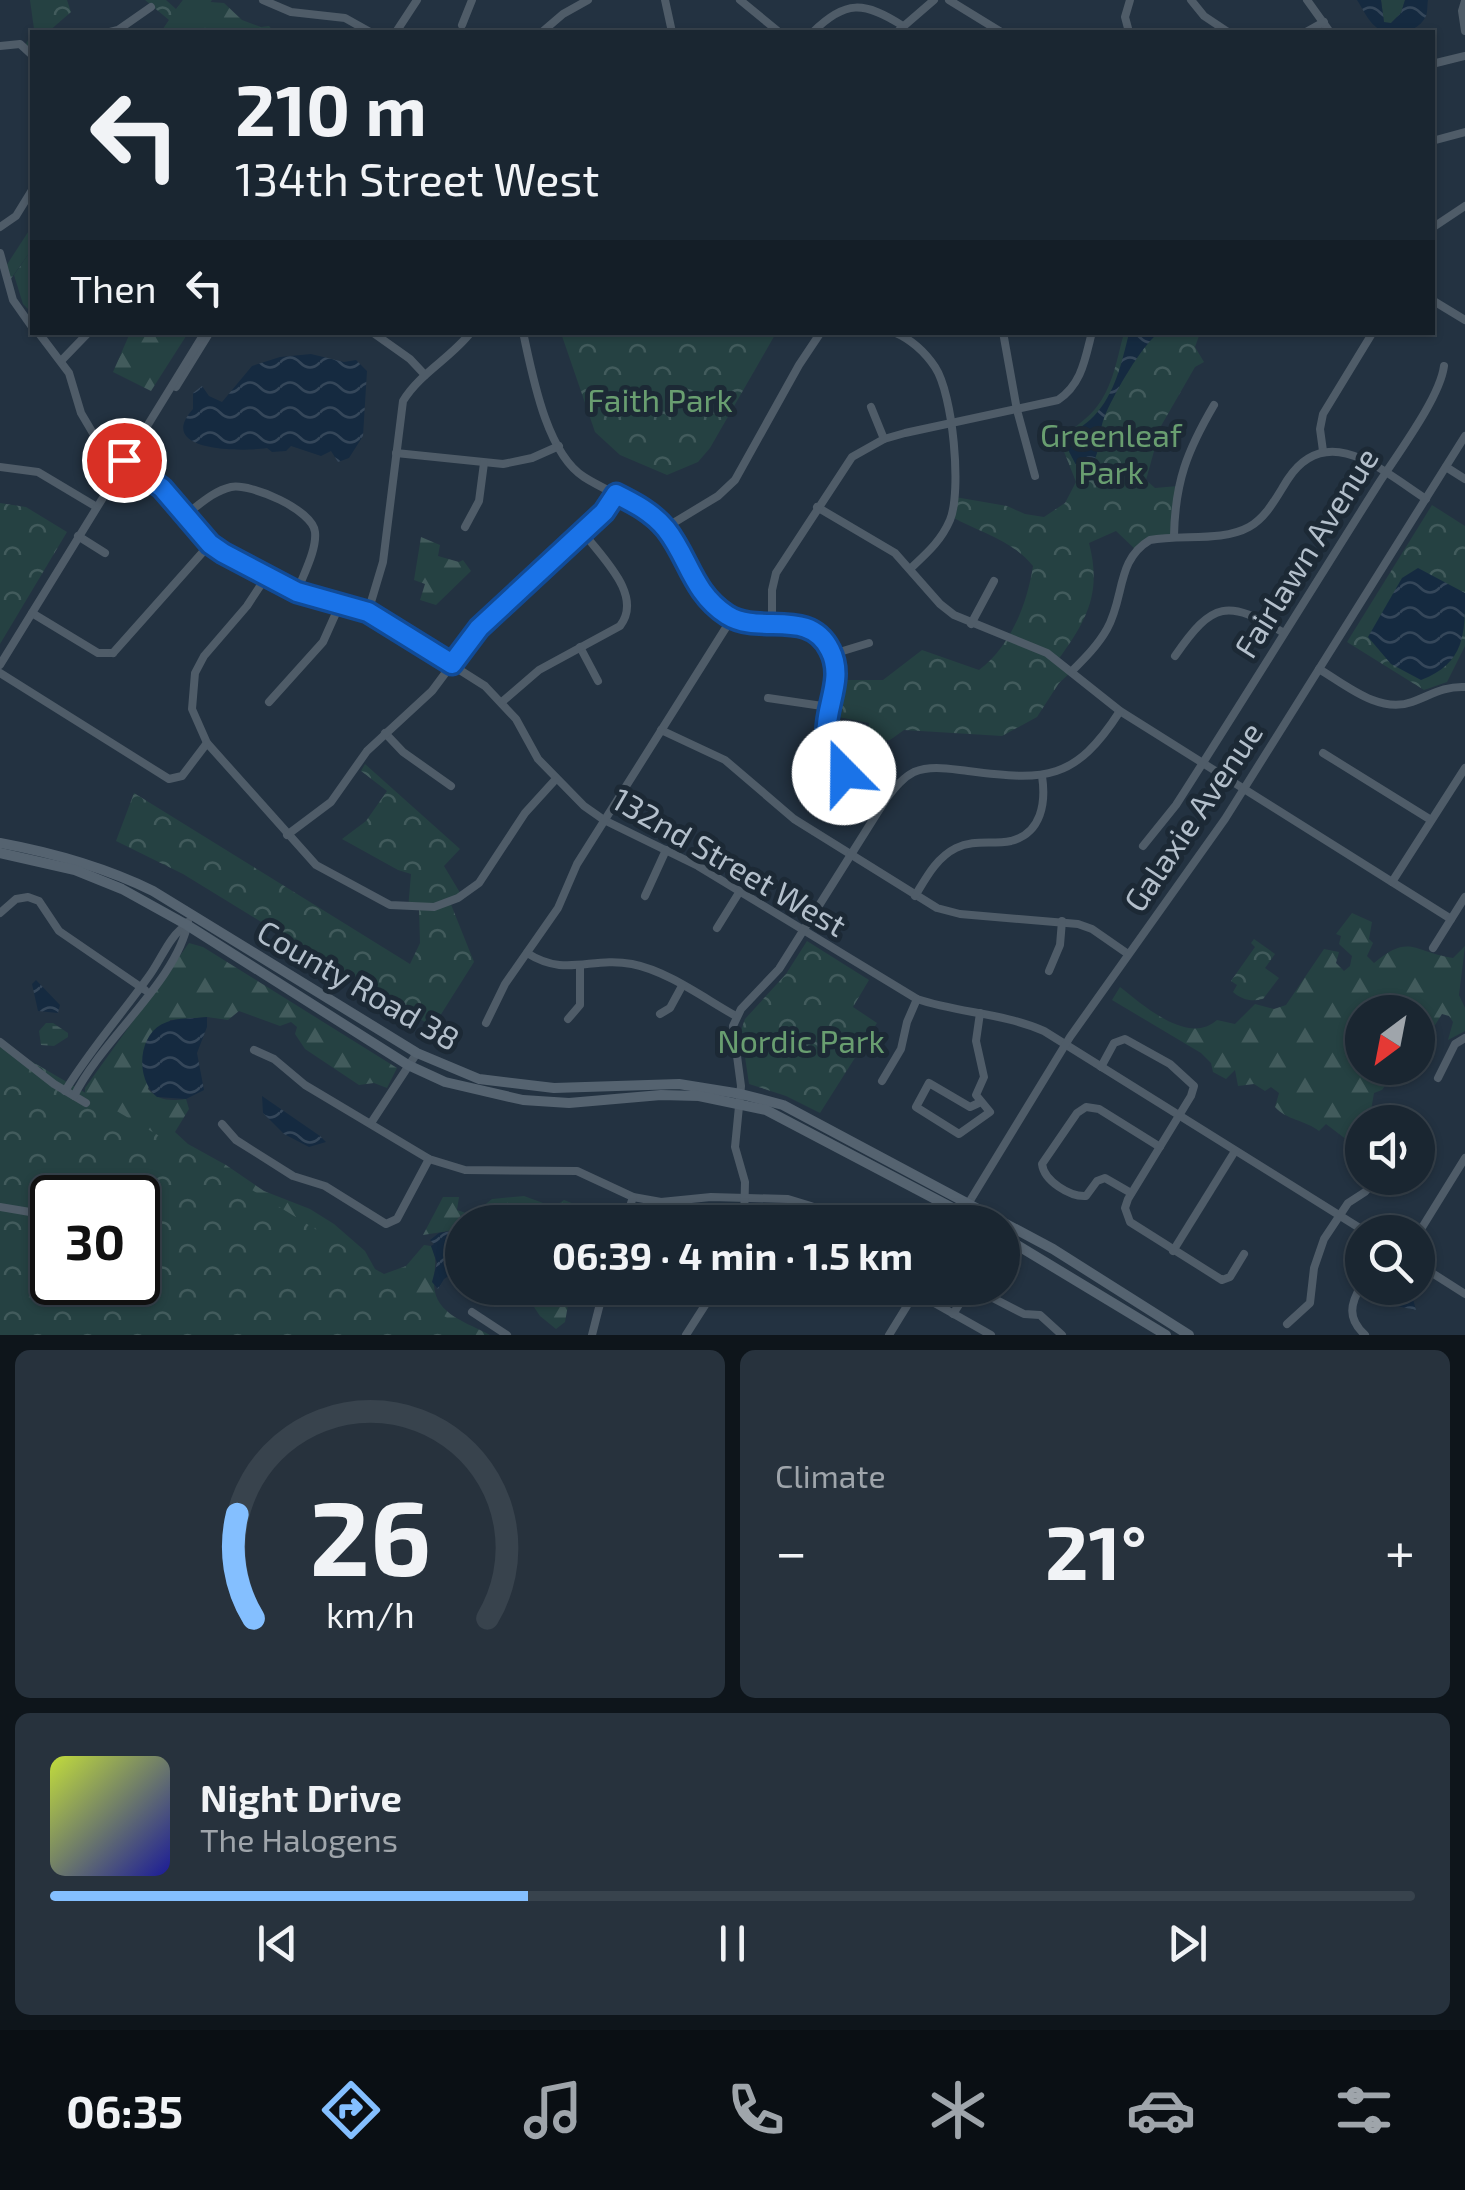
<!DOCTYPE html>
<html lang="en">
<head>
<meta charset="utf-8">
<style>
	:root { --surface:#1a2631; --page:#27323d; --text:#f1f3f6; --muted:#9fa5ab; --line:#38434d; --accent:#84bfff }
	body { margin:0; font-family:"Exo 2",sans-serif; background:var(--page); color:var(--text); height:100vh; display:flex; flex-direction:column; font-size:38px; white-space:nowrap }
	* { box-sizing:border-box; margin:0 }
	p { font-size:32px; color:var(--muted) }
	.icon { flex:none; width:55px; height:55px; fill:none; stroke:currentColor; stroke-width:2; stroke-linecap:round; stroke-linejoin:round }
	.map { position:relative; height:1335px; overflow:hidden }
	.details { display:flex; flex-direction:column; gap:15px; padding:15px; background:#0e151b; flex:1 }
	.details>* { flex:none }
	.banner { position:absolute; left:30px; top:30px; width:1405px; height:305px; border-radius:0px; box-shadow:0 2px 8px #0004,0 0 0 2px var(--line); background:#1a2631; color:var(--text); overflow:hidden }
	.needle { width:65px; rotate:212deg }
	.buttons { position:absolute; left:1345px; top:995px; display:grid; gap:20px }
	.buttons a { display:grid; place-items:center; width:90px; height:90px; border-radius:50%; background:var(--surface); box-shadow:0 2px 8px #0004,0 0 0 2px var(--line); font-size:50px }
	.speed { position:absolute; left:30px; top:1175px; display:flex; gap:20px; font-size:50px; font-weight:700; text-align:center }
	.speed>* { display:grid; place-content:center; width:130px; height:130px; border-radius:50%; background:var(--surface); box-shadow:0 2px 8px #0004,0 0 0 2px var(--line); line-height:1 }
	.speed .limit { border:5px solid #111; border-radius:15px; background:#fff; color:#111 }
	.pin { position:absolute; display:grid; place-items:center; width:85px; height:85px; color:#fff; margin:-42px; border:5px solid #fff; border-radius:50%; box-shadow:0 2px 10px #0007 }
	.me { position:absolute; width:110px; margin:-55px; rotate:338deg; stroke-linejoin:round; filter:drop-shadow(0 0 8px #0008) }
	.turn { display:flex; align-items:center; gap:35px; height:210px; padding:0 40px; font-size:45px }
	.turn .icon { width:130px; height:130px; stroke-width:2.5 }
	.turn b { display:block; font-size:70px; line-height:85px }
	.then { display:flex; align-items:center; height:95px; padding:0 40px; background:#0003; gap:20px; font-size:38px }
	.big { font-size:75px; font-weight:700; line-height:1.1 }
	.details .widget { flex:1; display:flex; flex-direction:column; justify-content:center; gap:15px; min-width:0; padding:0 35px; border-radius:15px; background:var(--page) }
	.details .dial { align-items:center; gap:0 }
	.dial svg { height:260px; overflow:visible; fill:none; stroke:var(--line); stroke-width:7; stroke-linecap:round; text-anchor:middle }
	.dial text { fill:var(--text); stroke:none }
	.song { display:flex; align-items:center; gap:30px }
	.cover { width:120px; height:120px; border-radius:15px; background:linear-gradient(135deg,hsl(70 70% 55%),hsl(240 70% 35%)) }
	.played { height:10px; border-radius:5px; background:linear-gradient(90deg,var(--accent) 35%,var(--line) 35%) }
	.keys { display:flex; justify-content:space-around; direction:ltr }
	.heat { display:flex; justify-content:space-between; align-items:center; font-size:55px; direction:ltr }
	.details .tiles { flex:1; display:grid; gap:15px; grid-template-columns:1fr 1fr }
	.widget:last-child { grid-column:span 2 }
	.trip { position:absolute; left:445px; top:1205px; width:575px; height:100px; border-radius:50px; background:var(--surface); box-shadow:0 2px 8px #0004,0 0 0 2px var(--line); font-weight:700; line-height:100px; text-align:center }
	.dock { display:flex; height:160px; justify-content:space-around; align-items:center; background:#0a0f14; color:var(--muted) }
	.dock .icon { width:70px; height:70px }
	.dock .current { color:var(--accent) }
	.dock b { font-size:45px; color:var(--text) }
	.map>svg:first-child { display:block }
	.forest { fill:url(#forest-firs) }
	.wetland { fill:url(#wetland-marsh) }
	.park { fill:url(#park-crowns); fill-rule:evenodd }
	.water { fill:url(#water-waves) }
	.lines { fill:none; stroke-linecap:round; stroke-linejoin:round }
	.minor { stroke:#4f5c68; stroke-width:8 }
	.major { stroke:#556370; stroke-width:10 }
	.route-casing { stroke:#114b97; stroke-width:25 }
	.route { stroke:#1a73e8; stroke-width:18 }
	.labels { text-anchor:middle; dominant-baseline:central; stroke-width:10; stroke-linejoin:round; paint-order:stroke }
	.park-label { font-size:32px; fill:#699e70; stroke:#1c2935 }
	.street-label { font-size:32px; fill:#b3bfcb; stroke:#1c2935 }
</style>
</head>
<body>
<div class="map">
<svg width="1465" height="1335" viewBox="0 0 1465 1335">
	<defs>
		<pattern id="forest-firs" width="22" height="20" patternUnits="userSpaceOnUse" patternTransform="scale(2.5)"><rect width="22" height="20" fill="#254142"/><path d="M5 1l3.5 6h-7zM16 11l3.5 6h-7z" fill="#425b5c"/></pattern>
		<pattern id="wetland-marsh" width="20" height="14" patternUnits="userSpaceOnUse" patternTransform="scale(2.5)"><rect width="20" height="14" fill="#254142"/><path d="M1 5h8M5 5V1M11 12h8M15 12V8" fill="none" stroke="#425b5c"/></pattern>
		<pattern id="park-crowns" width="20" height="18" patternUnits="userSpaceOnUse" patternTransform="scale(2.5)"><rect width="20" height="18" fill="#254142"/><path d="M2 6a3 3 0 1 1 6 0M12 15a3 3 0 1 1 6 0" fill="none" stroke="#425b5c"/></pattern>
		<pattern id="water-waves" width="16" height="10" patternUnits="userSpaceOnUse" patternTransform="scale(2.5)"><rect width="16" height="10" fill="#152a40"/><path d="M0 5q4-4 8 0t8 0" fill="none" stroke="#35475a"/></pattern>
	</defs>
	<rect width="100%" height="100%" fill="#233241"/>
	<g class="forest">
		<polygon points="183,0 224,3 242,20 261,27 269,26 274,32 161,32"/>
		<polygon points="32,249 32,313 23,304 14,275"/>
		<polygon points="130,333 188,333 151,391 113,372"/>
		<polygon points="421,537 440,545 438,556 459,562 463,560 471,571 436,605 420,600 425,584 414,580"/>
		<path d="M1352 913 1372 922 1369 939 1373 943 1367 956 1374 963C1410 933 1413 952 1453 958L1465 946 1459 995 1465 1008V1031L1448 1040 1453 1022 1449 1016 1442 1014 1435 1025 1425 1027 1418 1039V1012H1362V1068H1398L1382 1090 1374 1093 1371 1110 1351 1143 1326 1124 1319 1131C1305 1120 1286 1120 1275 1107L1279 1093 1271 1087 1265 1091 1254 1084 1238 1086 1235 1070 1226 1079 1213 1072 1211 1063 1201 1053 1112 1000 1120 987C1143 1005 1188 1046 1217 1020L1235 1024 1255 1004 1274 1009 1286 1005 1324 949 1339 952 1336 963 1344 971 1350 966 1352 956 1339 944 1341 936 1336 934Z"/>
		<path d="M189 943 203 947 397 1068 387 1088 374 1083 359 1085 305 1049 295 1034 297 1027 291 1022 280 1026 239 1011 228 1020 207 1017 170 1020 148 1089C159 1101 170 1101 186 1099L189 1109 175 1132 188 1144 226 1165 264 1191 310 1209 334 1224 365 1251 375 1269 384 1274 406 1266 424 1245 431 1246C439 1261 433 1270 434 1285 435 1315 469 1323 490 1335H372L85 1097V1088Z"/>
		<polygon points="524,1196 554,1207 564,1200 592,1211 589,1222 462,1222 462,1242 455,1230 423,1235 443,1197 459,1197 457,1210 472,1215 492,1199"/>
		<polygon points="533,1288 571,1288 565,1322 556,1329 540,1316 530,1301 537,1297"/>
	</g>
	<polygon class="wetland" points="46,1023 53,1023 68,1033 68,1037 54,1046 41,1045 39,1031"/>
	<g class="park">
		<polygon points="30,0 67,0 71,12 48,32 32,32 30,48 26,44 34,29"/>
		<polygon points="145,0 166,0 176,9 183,0 212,0 188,32 161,32 169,20"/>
		<polygon points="1381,0 1405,0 1401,13 1391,23 1384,23"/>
		<polygon points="32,226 32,249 10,280 6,266"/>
		<polygon points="561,333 561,332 776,333 710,448 698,462 667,475 620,455 595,432"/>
		<path d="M1124 333H1200L1195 347 1204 362 1195 367 1161 426 1146 480 1155 488 1178 486 1174 536 1150 540 1136 550 1116 531 1089 543C1102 593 1087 620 1058 660L1072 671 1059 683 1037 717 1002 736 904 730 890 740 873 742 868 736 869 723 828 715 833 680H883L922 650 979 670C1010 647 1027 605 1033 566 1012 540 981 533 952 517L955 497 1007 506 1025 514 1044 517 1065 503 1076 482 1061 444C1068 429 1085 422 1095 409 1113 388 1117 358 1124 333Z"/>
		<polygon points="0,503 26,507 67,532 0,644"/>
		<polygon points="1432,505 1465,526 1465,646 1447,682 1424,690 1347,642"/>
		<polygon points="365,764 460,849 444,866 462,896 450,902 474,962 433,1027 183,874 116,841 134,793 410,964 420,943 419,910 408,909 411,874 398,870 342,839 366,821 387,791 361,771"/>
		<path d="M1254 939 1275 954 1265 968 1279 978 1263 999C1252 1002 1242 1000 1233 992L1237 985 1231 981 1255 947 1251 943Z"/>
		<polygon points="807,941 869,980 853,1007 877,1023 820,1113 786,1096 749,1084 741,1030 745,1019 786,974"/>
		<path d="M0 1043 252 1190 354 1253 376 1273 474 1335H0ZM52 1198H138V1282H52Z"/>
	</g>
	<g class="water">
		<path d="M1357 0H1381L1384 22 1391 23 1401 13 1405 0H1428C1427 5 1428 11 1426 16 1419 33 1389 39 1376 27 1368 21 1363 9 1357 0Z"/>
		<path d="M1129 333H1158C1139 350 1117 389 1106 413 1096 434 1104 454 1086 472L1083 466 1076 465 1065 444C1072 430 1084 427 1094 416 1115 394 1122 362 1129 333Z"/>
		<path d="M311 354 344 362 356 360 367 371 363 436 349 458 338 462 331 451 321 456 291 446 286 451 272 452 267 448C242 452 154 452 193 409V393L202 386 209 396 222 402 252 366 280 357Z"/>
		<path d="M1418 568 1465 593C1465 634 1465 663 1421 680L1391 664 1368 637 1402 578Z"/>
		<polygon points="36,980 60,1005 58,1013 38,1011 32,984"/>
		<path d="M207 1017V1027L197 1053 204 1090 186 1099 157 1097C135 1079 137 1032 167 1022 178 1017 194 1019 207 1017Z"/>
		<polygon points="262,1096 320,1136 326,1142 309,1147 284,1134 263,1113"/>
		<polygon points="456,1230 462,1242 462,1267 444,1279 438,1289 432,1282 437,1263 431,1246 434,1244 430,1240 439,1233"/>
		<polygon points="1387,1288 1410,1288 1416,1310 1387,1304"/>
	</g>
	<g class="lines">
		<g class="minor">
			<polyline points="263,0 291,12 345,18 370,32"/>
			<polyline points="665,0 672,32"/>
			<polyline points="740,0 779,32"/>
			<polyline points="949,0 1001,32"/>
			<polyline points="1191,0 1204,16 1228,32"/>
			<polyline points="1307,0 1330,32"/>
			<polyline points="1465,1 1462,11 1465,31"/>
			<polyline points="462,25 472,0"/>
			<polyline points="110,32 118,30 151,7"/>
			<polyline points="396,32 417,0"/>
			<polyline points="542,32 563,14 588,0"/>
			<path d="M813 32C845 0 864 1 903 26"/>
			<polyline points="897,32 934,0"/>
			<polyline points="1129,32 1125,17 1130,0"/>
			<polyline points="1306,32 1324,22"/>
			<polyline points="0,46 20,44 32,55"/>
			<polyline points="1432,64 1465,56"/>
			<polyline points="1432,141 1465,132"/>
			<polyline points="0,227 16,216 32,190"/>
			<polyline points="1432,228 1465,206"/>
			<polyline points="0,253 13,300 32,327"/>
			<polyline points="1432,300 1465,320"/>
			<path d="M38 332 69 373 81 413 94 435 161 488 210 544 297 592 368 612 485 686 516 719 538 759 584 806 604 820 698 866 917 999C959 1013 1003 1013 1044 1031L1366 1232"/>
			<polyline points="372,332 410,359 425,375"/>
			<path d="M523 332C532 373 546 453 584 477 612 495 645 503 666 530 690 559 695 601 734 619 763 632 804 611 826 642 844 668 829 710 825 739 831 771 860 783 886 799"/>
			<path d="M894 332C910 339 925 352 935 367 953 394 962 491 950 520 941 541 927 553 911 568"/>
			<polyline points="1003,332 1017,410 1035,476"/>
			<polyline points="61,361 89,332"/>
			<polyline points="176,387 210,332"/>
			<polyline points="871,407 884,439"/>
			<polyline points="1323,451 1320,429 1323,414 1373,332"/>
			<polyline points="396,453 503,464 532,458 559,446"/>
			<polyline points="0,467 38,472 95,506"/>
			<polyline points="1446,467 1465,479"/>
			<polyline points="817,507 895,553 940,604 954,615 1047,653 1120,711 1451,919"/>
			<path d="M184 516C198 506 213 491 231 487 251 483 313 510 315 532 317 550 303 575 297 592"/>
			<polyline points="465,527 479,501 484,463"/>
			<polyline points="665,528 718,496 735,480 799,365 821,332"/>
			<polyline points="78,536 105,553"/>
			<path d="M1174 536C1175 482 1187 451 1214 405"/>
			<polyline points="266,577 247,606 204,656 195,673 192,709 207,743 316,865 390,905 434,907 458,898 479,883 525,813 555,780"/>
			<path d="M368 612 383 562 403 401C420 373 451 358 471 332"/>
			<polyline points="32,613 98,653 113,653"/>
			<path d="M772 624V590L776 573 852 457 884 439 905 433 1058 400C1082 384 1085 359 1092 332"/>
			<polyline points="971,624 994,581"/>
			<polyline points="580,647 598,681"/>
			<polyline points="113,653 210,544"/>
			<polyline points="833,654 869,643"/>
			<path d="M1175 656C1213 601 1227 599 1284 633"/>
			<polyline points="0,665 205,332"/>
			<path d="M1319 669C1346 685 1379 714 1412 702 1431 695 1444 686 1465 687"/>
			<path d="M1072 671C1085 658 1098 645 1107 629 1125 597 1116 560 1150 540 1181 534 1222 542 1249 527 1267 517 1277 496 1288 479 1327 420 1383 471 1426 499"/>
			<polyline points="0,673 169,779 182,776 207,743"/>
			<polyline points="768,698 829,707"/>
			<path d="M503 701 539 670 620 626C644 595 601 557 583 532"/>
			<polyline points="269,702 323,642 340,604"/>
			<polyline points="661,730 725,760 794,819 937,908 960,914 1078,924 1092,929 1128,954"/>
			<polyline points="385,733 403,752 451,786"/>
			<polyline points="1323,753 1431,820"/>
			<polyline points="287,835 331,802 367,751 432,691 479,628 604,512 616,494"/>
			<path d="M1143 846 1176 805C1244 699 1310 592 1377 486 1396 456 1440 398 1444 366"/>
			<polyline points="1392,882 1465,768"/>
			<polyline points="645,896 666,850"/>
			<path d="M915 896C926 878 936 858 956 848 974 839 992 845 1011 841 1042 833 1046 802 1042 776"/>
			<polyline points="0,913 16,899 28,897 39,901 59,931 145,990"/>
			<polyline points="717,928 740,891"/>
			<polyline points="1433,948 1465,897"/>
			<path d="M527 953C566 978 591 956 632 964 668 971 705 999 736 1016"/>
			<polyline points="1049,971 1060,945 1062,921"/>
			<polyline points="980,1013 976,1041 984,1077 976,1095 990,1112 959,1134 916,1107 929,1083 970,1107 981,1102"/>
			<polyline points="660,1014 670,1008 682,986"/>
			<polyline points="568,1019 580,1005 580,966"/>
			<polyline points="486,1023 505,984 558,908 577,864 732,618"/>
			<polyline points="0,1042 54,1084 86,1103"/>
			<polyline points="254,1050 274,1059 305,1085 429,1159 465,1170 577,1171 633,1197 661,1202 711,1197 788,1199 811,1206 838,1222"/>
			<polyline points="1101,1067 1114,1043 1125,1039 1170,1064 1194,1086 1191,1096 1128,1199 1125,1208 1130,1222 1222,1280 1230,1277 1244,1254"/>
			<polyline points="1438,1078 1455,1044 1465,1038"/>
			<polyline points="882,1081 901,1049 907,1022 917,999"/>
			<path d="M65 1091C90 1050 121 1015 149 976 161 960 170 934 187 925"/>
			<path d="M74 1096C102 1039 177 981 188 922"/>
			<polyline points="371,1123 417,1053"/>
			<polyline points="222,1124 236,1140 293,1176 325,1186 386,1224 397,1219 429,1159"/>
			<path d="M1131 1193 1105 1178 1097 1181 1086 1196C1070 1197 1044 1181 1042 1164L1077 1113 1086 1107 1099 1109 1160 1147"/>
			<polyline points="0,1207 30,1212"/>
			<polyline points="625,1222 633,1197"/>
			<path d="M744 1222 745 1182 735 1147 741 1086 733 1026 741 1009 779 969 886 799C894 789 902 778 914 772 931 765 950 769 968 771 1046 781 1075 781 1120 711"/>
			<polyline points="957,1222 1070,1037 1225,819 1465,436"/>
			<polyline points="1418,1234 1465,1158"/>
			<polyline points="1173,1251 1235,1151"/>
			<polyline points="1418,1264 1465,1294"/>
			<path d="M1362 1284C1350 1304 1347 1318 1365 1335"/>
			<polyline points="835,1288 858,1295"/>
			<polyline points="915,1292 991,1335"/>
			<polyline points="472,1312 507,1335"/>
			<polyline points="953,1314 967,1292 985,1294 1024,1314 1040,1315 1062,1335"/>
			<polyline points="1287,1324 1310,1303 1314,1268 1324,1239 1348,1203 1365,1192 1377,1178"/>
			<polyline points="592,1335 604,1288"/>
			<polyline points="686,1335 716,1288"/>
			<polyline points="889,1335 918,1288"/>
		</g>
		<g class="major">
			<path d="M0 843C54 853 104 867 153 891L417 1053 479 1079 554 1088 679 1084 741 1094 783 1105 1053 1249 1189 1335"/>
			<polyline points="0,853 75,870 122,889 187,925 408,1065 445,1082 523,1100 569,1103 661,1095 699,1096 766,1110 979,1222"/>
			<polyline points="1002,1236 1166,1335"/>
		</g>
	</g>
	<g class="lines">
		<defs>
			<path id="route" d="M124 460 162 488 210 544 223 553 297 592 368 612 452 664 479 628 604 512 616 494C634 503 652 512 666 529 689 558 692 592 727 615 760 636 809 607 830 650 851 691 802 728 844 773"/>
		</defs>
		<use href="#route" class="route-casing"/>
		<use href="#route" class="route"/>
	</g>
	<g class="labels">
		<g class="park-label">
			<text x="660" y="399">Faith Park</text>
			<text x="1111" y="434">Greenleaf<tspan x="1111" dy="37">Park</tspan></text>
			<text x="801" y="1040">Nordic Park</text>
		</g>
		<g class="street-label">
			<text transform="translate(1305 552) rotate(-58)">Fairlawn Avenue</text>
			<text transform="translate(1192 816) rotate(-56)">Galaxie Avenue</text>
			<text transform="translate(730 861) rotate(30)">132nd Street West</text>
			<text transform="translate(359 984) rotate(30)">County Road 38</text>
		</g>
	</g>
</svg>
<div class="buttons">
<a><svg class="needle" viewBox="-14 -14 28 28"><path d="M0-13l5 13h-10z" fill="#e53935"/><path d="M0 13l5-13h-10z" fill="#9fa5ab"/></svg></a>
<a><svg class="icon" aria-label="sound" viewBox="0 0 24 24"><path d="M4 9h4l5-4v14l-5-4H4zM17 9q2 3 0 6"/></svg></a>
<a><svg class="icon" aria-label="search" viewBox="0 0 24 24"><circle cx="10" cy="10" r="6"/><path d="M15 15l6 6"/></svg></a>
</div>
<div class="speed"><div class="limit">30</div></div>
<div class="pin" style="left:124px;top:460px;background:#d93025"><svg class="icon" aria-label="arrive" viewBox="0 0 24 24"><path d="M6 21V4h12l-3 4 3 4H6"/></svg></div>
<svg class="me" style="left:844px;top:773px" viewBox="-20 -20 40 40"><circle r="19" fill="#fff"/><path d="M0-13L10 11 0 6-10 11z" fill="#1a73e8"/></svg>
<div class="trip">06:39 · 4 min · 1.5 km</div>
<div class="banner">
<div class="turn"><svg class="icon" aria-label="left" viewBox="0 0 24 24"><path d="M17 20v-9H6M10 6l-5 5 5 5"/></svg><div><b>210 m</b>134th Street West</div></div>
<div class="then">Then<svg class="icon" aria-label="left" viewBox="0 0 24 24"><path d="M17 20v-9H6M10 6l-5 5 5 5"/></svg></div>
</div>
</div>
<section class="details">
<div class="tiles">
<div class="widget dial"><svg viewBox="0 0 100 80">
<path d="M14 69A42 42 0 1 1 86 69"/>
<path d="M14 69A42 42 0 0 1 9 37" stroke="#84bfff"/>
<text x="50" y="56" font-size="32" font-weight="700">26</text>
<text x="50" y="72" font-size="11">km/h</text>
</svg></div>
<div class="widget"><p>Climate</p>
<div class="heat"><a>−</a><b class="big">21°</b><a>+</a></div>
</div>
<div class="widget">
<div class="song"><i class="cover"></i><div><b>Night Drive</b><p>The Halogens</p></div></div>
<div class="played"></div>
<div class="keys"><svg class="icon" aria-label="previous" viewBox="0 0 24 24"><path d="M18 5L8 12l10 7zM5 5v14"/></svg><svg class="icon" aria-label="pause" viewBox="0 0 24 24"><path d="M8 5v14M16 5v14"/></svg><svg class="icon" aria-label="next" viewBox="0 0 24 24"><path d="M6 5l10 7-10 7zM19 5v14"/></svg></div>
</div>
</div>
</section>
<nav class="dock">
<b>06:35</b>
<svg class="icon current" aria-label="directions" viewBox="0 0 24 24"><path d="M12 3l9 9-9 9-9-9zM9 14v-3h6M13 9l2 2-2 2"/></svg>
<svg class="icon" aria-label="music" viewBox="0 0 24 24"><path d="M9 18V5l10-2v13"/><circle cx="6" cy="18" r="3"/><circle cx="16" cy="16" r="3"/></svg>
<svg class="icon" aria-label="phone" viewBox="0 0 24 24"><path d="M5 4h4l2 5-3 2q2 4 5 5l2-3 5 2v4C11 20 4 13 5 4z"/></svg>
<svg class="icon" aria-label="climate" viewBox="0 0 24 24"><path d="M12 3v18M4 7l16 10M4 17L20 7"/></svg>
<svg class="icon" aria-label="car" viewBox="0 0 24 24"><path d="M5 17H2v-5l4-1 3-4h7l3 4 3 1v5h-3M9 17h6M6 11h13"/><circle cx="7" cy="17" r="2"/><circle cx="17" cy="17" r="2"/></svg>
<svg class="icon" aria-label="filters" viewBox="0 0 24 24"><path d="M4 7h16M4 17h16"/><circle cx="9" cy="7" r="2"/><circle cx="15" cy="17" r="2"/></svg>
</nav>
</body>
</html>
